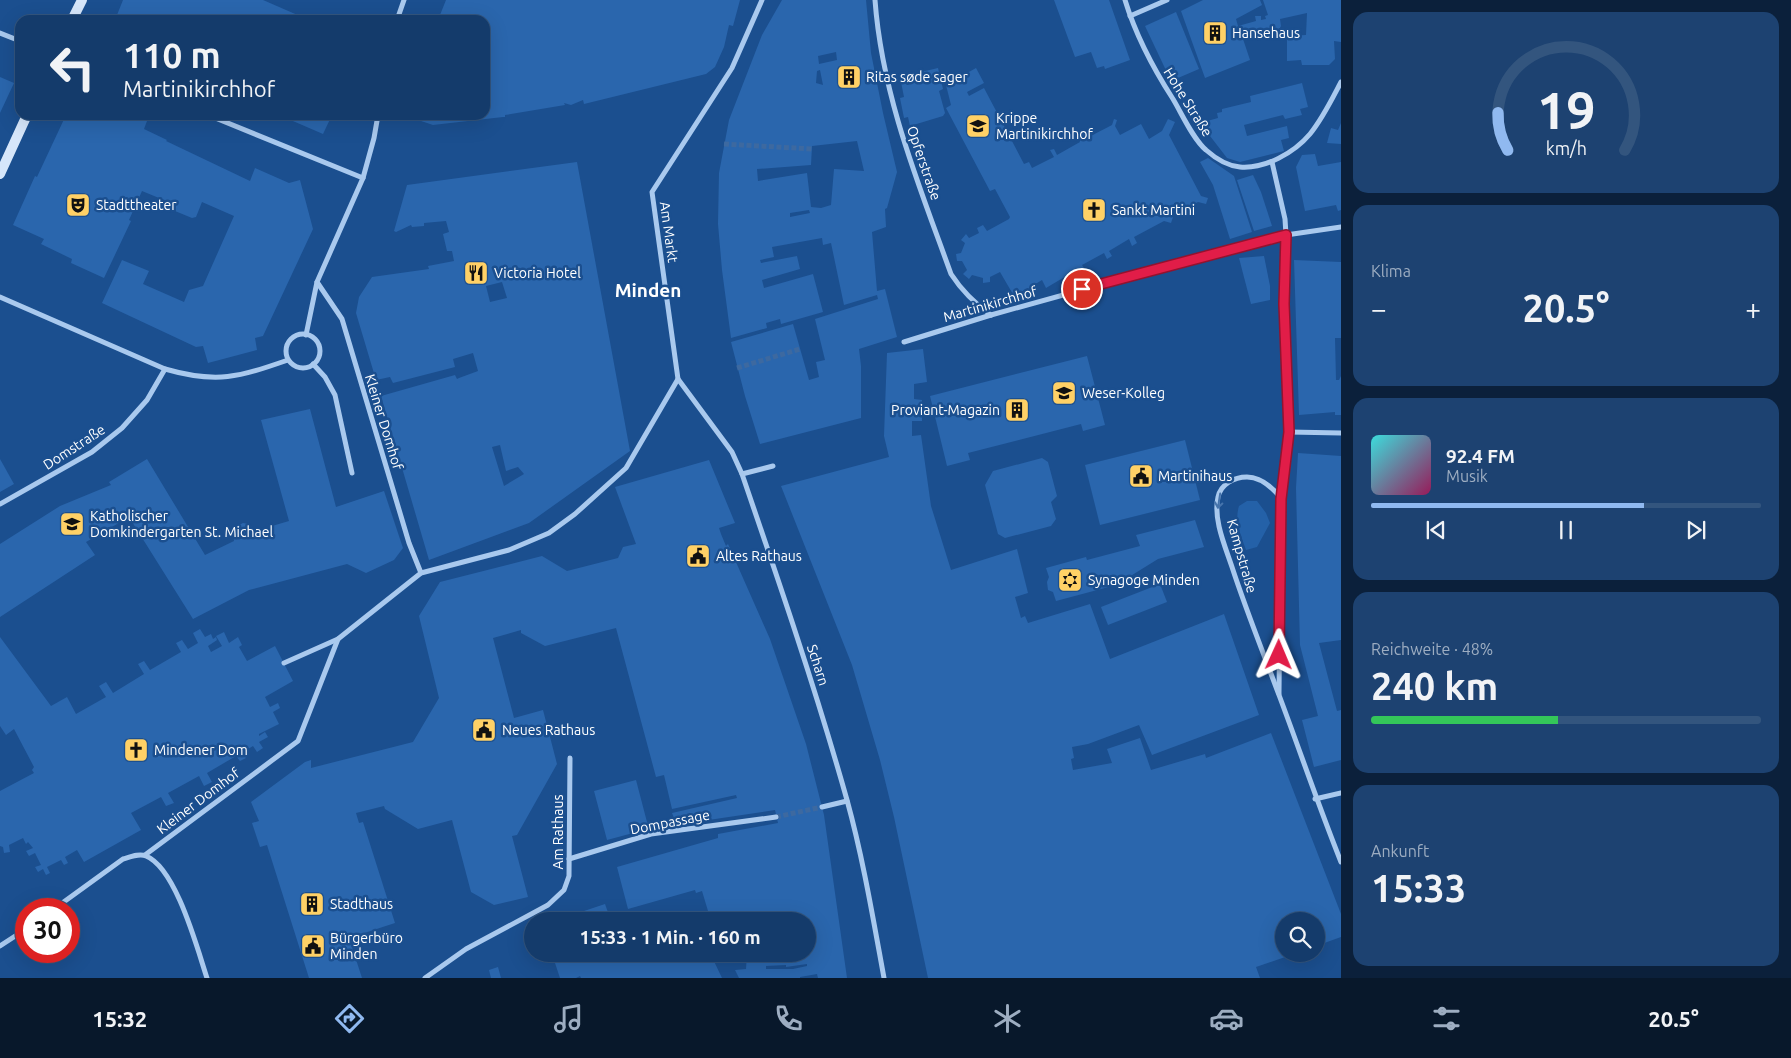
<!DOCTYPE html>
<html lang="de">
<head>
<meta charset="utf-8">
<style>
	:root { --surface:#143b6b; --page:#1d4271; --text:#f1f3f6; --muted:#9dadc1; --line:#33557e; --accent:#90b9f0 }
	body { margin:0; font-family:Ubuntu,sans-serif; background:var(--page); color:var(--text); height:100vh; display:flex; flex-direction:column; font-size:19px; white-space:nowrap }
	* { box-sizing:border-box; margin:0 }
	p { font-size:16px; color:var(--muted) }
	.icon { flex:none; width:28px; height:28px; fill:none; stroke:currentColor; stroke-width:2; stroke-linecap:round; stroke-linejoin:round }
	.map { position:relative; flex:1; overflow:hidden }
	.panel { display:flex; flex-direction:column; gap:12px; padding:12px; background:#0b203b; width:450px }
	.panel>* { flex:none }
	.banner { position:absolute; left:15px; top:15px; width:475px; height:105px; border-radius:15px; box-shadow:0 5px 20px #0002,0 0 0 1px var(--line); background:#143b6b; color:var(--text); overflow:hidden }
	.fabs { position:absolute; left:1275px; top:912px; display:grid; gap:10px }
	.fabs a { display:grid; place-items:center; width:50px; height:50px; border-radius:50%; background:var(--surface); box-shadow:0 5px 20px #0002,0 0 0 1px var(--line); font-size:25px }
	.speed { position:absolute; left:15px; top:898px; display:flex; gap:10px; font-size:25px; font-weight:700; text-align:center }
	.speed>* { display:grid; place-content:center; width:65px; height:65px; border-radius:50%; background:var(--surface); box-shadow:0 5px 20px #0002,0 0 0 1px var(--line); line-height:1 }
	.speed .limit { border:8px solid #d22; background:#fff; color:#111 }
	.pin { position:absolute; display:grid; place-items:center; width:42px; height:42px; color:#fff; margin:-21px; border:2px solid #fff; border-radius:50%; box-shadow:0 1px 5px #0007 }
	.me { position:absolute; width:55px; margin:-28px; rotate:1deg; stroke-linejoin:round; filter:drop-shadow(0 0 4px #0008) }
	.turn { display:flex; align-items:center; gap:18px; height:105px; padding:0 25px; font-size:22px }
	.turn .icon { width:65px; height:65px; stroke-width:2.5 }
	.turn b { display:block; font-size:35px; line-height:42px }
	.big { font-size:38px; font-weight:700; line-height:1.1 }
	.panel .tile { flex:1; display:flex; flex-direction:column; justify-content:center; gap:8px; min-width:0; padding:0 18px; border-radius:15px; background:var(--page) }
	.panel .dial { align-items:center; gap:0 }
	.dial svg { height:130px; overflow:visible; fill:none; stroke:var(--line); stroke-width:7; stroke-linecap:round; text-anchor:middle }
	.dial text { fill:var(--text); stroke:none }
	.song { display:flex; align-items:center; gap:15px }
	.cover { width:60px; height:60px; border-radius:8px; background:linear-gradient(135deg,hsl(180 70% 55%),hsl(330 70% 35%)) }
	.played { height:5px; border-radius:2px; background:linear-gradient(90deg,var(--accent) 70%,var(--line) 70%) }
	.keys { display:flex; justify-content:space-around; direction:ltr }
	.heat { display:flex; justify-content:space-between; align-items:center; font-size:28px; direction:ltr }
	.charge { height:8px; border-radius:4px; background:linear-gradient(90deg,#34c759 48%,var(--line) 0) }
	.trip { position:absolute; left:524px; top:912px; width:292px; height:50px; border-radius:25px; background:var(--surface); box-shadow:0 5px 20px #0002,0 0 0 1px var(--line); font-weight:700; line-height:50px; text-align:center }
	.menu { display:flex; height:80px; justify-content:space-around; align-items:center; background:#08182b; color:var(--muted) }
	.menu .icon { width:35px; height:35px }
	.menu .on { color:var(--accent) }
	.menu b { font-size:22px; color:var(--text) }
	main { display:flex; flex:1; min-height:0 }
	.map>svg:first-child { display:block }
	.green { fill:#2461a8 }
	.building { fill:#2a66ad; fill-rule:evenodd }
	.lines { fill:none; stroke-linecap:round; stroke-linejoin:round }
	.street-tunnel { stroke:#3d69a0; stroke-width:5; stroke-dasharray:5 2.5; stroke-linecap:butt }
	.street { stroke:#a9c9ee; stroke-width:5 }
	.secondary { stroke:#d6e6fa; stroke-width:10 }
	.oneway { stroke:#4674ac }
	.route-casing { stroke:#92132f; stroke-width:12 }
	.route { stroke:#e11d48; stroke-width:9 }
	.labels { text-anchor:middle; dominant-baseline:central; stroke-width:5; stroke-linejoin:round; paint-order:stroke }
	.poi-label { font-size:14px; fill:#fff; stroke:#1b4f8f; text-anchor:start }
	.street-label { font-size:14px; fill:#fff; stroke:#1b4f8f }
	.district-label { font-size:19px; font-weight:bold; fill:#fff; stroke:#1b4f8f }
</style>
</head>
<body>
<main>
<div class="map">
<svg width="1341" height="978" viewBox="0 0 1341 978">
	<rect width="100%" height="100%" fill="#1b4f8f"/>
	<path class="green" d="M1247 501H1257L1266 513 1270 523 1257 547 1246 550C1241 535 1234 522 1239 506Z"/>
	<g class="building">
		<polygon points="123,0 263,0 309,20 115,20"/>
		<polygon points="446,0 740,0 733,26 729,25 724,47 715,67 706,74 584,104 583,100 571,105 564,103 565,105 505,115 505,117 503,117 433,125 421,121 415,115 485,115 485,20 438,20"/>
		<path d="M782 0H866L871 53 883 113 897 172 887 208 885 209 886 227 872 232 877 291 885 289 897 337 859 349 861 366V418L760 444 745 396 731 342 793 324 809 380 819 377 816 362 825 360 815 319 878 299 877 295 844 305 831 243 823 245 822 238 772 247 774 257 760 260 761 263 797 256 800 269 762 280 764 288 813 274 823 312 781 324 780 319 766 323 767 328 731 338 722 270 718 224 719 173 729 120 762 35ZM836 52 837 60 819 64 818 56ZM820 70 823 85 816 83 817 71ZM857 141 864 171 834 169 831 205 821 208 811 207 807 173 758 181 757 169 811 165 812 146ZM809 210 810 213 790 217V213Z"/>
		<polygon points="1054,0 1109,0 1130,60 1105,69 1104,66 1097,68 1091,52 1075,57"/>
		<polygon points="1203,0 1260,0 1262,5 1236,19 1238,26 1256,21 1255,16 1261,16 1261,20 1266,19 1265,16 1268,15 1263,0 1341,0 1341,42 1334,41 1335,59 1329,65 1302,65 1301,60 1287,61 1287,36 1306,35 1307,13 1280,19 1281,26 1279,30 1243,39 1250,60 1205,78 1181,11"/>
		<polygon points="1176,12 1199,69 1171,81 1145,26"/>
		<polygon points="938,68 943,89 939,91 945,113 943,116 910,126 908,117 904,118 900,98 904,97 900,77"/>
		<polygon points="976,68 984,83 967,92 969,96 984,88 1024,164 1029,162 1032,168 1054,157 1050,150 1054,149 1057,155 1080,142 1077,136 1080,134 1083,140 1112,125 1114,119 1117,120 1115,126 1120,135 1141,124 1149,139 1162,131 1168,119 1175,122 1169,135 1201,196 1208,198 1206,204 1198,202 1171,216 1173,217 1171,223 1164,221 1134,237 1137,243 1132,246 1129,239 1109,251 1112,256 1107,259 1104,253 1082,265 1086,271 1080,274 1078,269 1046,288 1042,280 1032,286 1034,290 1030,292 1028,288 1014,296 1000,272 990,277 990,282 983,283 983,278 972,275 969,279 963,274 967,270 962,261 957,261 956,254 961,253 965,243 961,240 966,234 969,238 979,233 977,228 983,225 987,231 1009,219 1010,217 995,189 990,191 946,108 951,105 946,85"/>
		<polygon points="0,77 14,83 0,113"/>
		<polygon points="1302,83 1308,107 1300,109 1302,115 1285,119 1283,115 1244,125 1247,136 1287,126 1289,138 1281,140 1284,151 1240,162 1227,158 1200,123 1218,118 1217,113 1222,112 1222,109 1251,102 1250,96"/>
		<polygon points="66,115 133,115 147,121 144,129 167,140 166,141 250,181 255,168 289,183 300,180 313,229 263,336 255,338 257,350 208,363 203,346 196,347 102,303 122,260 149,271 143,284 184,302 189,290 203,286 234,216 202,202 196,217 192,218 175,211 174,208 176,205 142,191 129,220 131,221 104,278 71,263 72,259 41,244 44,239 13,225 35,176 37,177"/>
		<polygon points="279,115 332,115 323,134"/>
		<polygon points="1341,123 1341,144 1327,143 1331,128 1338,130"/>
		<polygon points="1315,154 1318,166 1341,162 1341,210 1338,211 1336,205 1305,211 1296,167 1302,155"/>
		<polygon points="1208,158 1234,176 1252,232 1230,239 1213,185 1200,162"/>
		<path d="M577 162 630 451 529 523 429 560 381 396 455 375 457 379 459 378 478 371 473 353 453 359 455 367 393 383 390 377 376 380 356 313 359 297 372 277 429 269 428 266 454 261 452 251H447L443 234 449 232 446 221 424 223V226L412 227 411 225 396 232 394 231 407 185ZM502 282 507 298 490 302 486 286ZM500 445 506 471 518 467 524 474 504 486 492 447Z"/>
		<polygon points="1253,175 1261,192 1272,226 1254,231 1237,180"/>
		<polygon points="1264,256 1270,286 1270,300 1251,304 1239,258"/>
		<polygon points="1294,260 1341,262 1341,338 1335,338 1336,380 1339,380 1341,376 1341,415 1335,415 1335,412 1299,415"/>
		<polygon points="923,349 927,382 914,384 914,399 922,400 922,421 912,421 912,436 921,435 931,506 951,570 1017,549 1028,593 1015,597 1021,618 1025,616 1028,623 1090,604 1110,659 1224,614 1259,715 1152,755 1139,725 1088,744 1072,747 1074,758 1071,759 1073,770 1112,763 1107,749 1140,738 1151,770 1205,754 1206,758 1271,733 1341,914 1341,937 1316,946 1316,921 1284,921 1284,954 1294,954 1256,967 1260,978 928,978 894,817 880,760 852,665 781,486 889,457 884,436 887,353"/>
		<polygon points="1087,356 1105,425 1083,431 1081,424 968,453 970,460 947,466 930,396"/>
		<polygon points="310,409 336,507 384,491 403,548 394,560 366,573 347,564 249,590 193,619 129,517 86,542 95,555 0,617 0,544 60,506 111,485 109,482 147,459 205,555 234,541 233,532 237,526 243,523 249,524 255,531 289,521 261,420"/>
		<polygon points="1185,440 1200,500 1100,525 1085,465"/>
		<polygon points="1298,453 1341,456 1341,640 1319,643 1337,711 1341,710 1341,760 1314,767 1302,720 1318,716 1300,645 1296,488"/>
		<polygon points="1042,458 1048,462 1057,496 1051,502 1056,519 1051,526 1005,538 998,534 985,485 993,471"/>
		<polygon points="0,459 14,484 0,492"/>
		<path d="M709 460 735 523 719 528 721 534 726 546 728 544 770 639 806 744 824 815 847 978H818L817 974 800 977V978H739L735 970 746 969 747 954H808V921H799L796 912 763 916 764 921H729L728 917 711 921 702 891 696 893 695 890 628 909 617 867 718 838V834L778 823 775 810 648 829 607 840 594 791 636 780 647 822 674 818 672 813 737 798 736 795 672 809 664 775 656 777 616 628 545 646 521 633V630L493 638 514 718 543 710 557 764 517 835 512 836 528 897 494 905 471 892 452 820 418 829 385 809 384 806 356 813 359 823 363 822 395 923 349 938 362 978H309L267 845 260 847 252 823 259 821 251 802 305 762 311 760V768L413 742 439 698 419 616 440 582 542 556 567 571 618 558 623 547 636 544 615 487ZM807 964V966L793 969H766V966L786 965V967Z"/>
		<polygon points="1195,520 1204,547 1158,559 1116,585 1056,601 1053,592 1048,590 1047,582 1049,577 1046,568 1086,557 1087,560 1140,546 1136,535"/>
		<polygon points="1160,584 1167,602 1108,625 1101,607"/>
		<polygon points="200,629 205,637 211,634 213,639 216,637 217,640 208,646 211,652 222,646 216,636 224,632 229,643 238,637 242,645 239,647 247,661 275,646 293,681 265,697 270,707 278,703 280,708 273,712 279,724 259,734 259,736 265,732 268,737 259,742 263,748 257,752 253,746 243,752 246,758 240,761 236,756 207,773 212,782 204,786 199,776 168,793 174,803 166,806 161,797 131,813 141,830 84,862 77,850 65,857 68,863 64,865 61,860 47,867 50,873 46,875 43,869 38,872 35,867 41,865 35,853 29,856 26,851 33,848 28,842 26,844 23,838 9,845 10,852 4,853 3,847 0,846 0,791 34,773 32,770 34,767 14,729 6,735 0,726 0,637 51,706 67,697 76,714 106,697 99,686 106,682 113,693 144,674 138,664 144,661 150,670 181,652 176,643 182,640 188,649 198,643 193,633"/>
		<polygon points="605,904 611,921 556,921 578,913"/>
		<polygon points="552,954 623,954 624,958 633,954 705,954 706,957 711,955 722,978 581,978 580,976 576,978 560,978"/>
		<polygon points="498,967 501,978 491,978 489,970"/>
	</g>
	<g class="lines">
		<g class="street-tunnel">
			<polyline points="724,144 812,149"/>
			<polyline points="737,368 800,349"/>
			<polyline points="776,817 822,807"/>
		</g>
		<g class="street">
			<path d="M875 0C882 96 919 185 951 274 962 291 974 303 991 315"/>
			<path d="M1125 0C1136 36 1153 68 1173 99 1182 114 1193 139 1206 150 1215 158 1228 166 1240 167 1265 169 1294 153 1310 134 1323 118 1332 99 1341 82"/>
			<polyline points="1130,16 1167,0"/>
			<polyline points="397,20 404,0"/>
			<polyline points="0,33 20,41"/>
			<polyline points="208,115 363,178"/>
			<polyline points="1272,162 1285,219 1286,235 1284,304 1289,432 1281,499 1279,694"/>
			<polyline points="317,282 342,319 409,543 421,573"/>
			<path d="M0 297 165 369C217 384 239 377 288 360"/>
			<circle cx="303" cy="351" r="17"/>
			<polyline points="306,335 317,282 363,178 374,138 378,115"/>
			<polyline points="904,342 991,315 1258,241 1286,235 1341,227"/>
			<polyline points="313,364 325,377 335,395 352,473"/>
			<path d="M678 379 732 452 742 474C779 582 816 690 847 800 863 858 873 918 884 978"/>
			<polyline points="1289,432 1341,433"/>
			<polyline points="742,474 773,466"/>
			<path d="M1281 498C1272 487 1261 477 1247 477 1234 477 1221 484 1218 497 1213 519 1225 546 1232 567 1246 610 1263 652 1279 695 1300 751 1319 807 1341 862"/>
			<polyline points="0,504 92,452 122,428 147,400 165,369"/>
			<polyline points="284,663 338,639 421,573 509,550 549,533 575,514 626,468 678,379 652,192 732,68 762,0"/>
			<polyline points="1315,799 1341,793"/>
			<polyline points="822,807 847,801"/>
			<polyline points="145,855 298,741 338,639"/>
			<polyline points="569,859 651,834 776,817"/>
			<path d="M54 909 123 859C130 857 139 853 146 856 176 868 197 948 207 978"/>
			<polyline points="0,946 26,929"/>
			<polyline points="425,978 466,949 548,905 564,890 569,876 570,758"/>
		</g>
		<g class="secondary">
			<polyline points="72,20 82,0"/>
			<polyline points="0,174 27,115"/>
		</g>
	</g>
	<defs><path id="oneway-shaft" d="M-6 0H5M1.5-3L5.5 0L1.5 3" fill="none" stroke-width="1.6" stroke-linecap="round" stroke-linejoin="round" transform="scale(1.25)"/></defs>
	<use class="oneway" href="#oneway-shaft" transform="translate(1219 501) rotate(99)"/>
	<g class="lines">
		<defs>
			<polyline id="route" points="1082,289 1286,235 1284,304 1289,432 1281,499 1279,655"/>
		</defs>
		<use href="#route" class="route-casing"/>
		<use href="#route" class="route"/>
	</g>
	<defs>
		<symbol id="building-square" viewBox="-11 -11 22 22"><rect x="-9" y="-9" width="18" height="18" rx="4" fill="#ffd166" stroke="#1b4f8f"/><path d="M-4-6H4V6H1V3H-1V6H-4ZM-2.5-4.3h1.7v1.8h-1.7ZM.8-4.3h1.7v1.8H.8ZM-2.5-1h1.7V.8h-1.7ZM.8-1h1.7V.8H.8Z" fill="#111"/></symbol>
		<symbol id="school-square" viewBox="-11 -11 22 22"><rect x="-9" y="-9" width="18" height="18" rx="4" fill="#ffd166" stroke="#1b4f8f"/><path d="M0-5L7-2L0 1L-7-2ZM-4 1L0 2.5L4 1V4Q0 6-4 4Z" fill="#111"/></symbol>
		<symbol id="theatre-square" viewBox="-11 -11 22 22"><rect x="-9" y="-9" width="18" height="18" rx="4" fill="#ffd166" stroke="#1b4f8f"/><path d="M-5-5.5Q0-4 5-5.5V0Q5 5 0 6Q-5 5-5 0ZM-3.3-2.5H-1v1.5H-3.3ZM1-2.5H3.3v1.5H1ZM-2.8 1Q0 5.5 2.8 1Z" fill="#111"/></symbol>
		<symbol id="church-square" viewBox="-11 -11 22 22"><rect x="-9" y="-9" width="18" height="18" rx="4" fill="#ffd166" stroke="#1b4f8f"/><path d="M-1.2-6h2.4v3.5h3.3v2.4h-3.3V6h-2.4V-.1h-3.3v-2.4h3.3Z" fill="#111"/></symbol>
		<symbol id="restaurant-square" viewBox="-11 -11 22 22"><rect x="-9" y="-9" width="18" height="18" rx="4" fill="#ffd166" stroke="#1b4f8f"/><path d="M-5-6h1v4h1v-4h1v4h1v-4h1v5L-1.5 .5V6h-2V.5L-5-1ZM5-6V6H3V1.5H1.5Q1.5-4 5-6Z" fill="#111"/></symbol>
		<symbol id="civic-square" viewBox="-11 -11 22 22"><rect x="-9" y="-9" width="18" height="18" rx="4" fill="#ffd166" stroke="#1b4f8f"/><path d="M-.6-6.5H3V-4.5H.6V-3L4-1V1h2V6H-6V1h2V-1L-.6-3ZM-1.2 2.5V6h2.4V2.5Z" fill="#111"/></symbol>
		<symbol id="synagogue-square" viewBox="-11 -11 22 22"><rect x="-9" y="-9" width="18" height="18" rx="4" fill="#ffd166" stroke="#1b4f8f"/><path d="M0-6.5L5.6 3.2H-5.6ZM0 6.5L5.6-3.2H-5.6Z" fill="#111"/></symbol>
	</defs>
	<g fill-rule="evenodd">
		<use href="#building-square" x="1201" y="19" width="28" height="28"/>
		<use href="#building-square" x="835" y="63" width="28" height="28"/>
		<use href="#school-square" x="964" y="112" width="28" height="28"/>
		<use href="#theatre-square" x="64" y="191" width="28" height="28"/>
		<use href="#church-square" x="1080" y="196" width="28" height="28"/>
		<use href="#restaurant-square" x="462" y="259" width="28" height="28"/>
		<use href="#school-square" x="1050" y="379" width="28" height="28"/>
		<use href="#building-square" x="1003" y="396" width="28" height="28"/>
		<use href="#civic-square" x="1127" y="462" width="28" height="28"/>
		<use href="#school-square" x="58" y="510" width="28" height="28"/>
		<use href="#civic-square" x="684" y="542" width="28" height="28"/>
		<use href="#synagogue-square" x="1056" y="566" width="28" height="28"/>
		<use href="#civic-square" x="470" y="716" width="28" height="28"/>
		<use href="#church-square" x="122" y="736" width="28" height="28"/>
		<use href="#building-square" x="298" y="890" width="28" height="28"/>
		<use href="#civic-square" x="299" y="932" width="28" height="28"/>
	</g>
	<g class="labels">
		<g class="poi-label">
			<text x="1232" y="33">Hansehaus</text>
			<text x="866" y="77">Ritas søde sager</text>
			<text x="996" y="118">Krippe<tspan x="996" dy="16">Martinikirchhof</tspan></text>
			<text x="96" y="205">Stadttheater</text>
			<text x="1112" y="210">Sankt Martini</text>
			<text x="494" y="273">Victoria Hotel</text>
			<text x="1082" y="393">Weser-Kolleg</text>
			<text x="1000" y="410" text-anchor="end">Proviant-Magazin</text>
			<text x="1158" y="476">Martinihaus</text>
			<text x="90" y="516">Katholischer<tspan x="90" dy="16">Domkindergarten St. Michael</tspan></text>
			<text x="716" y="556">Altes Rathaus</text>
			<text x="1088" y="580">Synagoge Minden</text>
			<text x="502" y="730">Neues Rathaus</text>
			<text x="154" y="750">Mindener Dom</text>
			<text x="330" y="904">Stadthaus</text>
			<text x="330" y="938">Bürgerbüro<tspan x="330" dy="16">Minden</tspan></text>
		</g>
		<g class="street-label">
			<text transform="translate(1188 102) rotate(58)">Hohe Straße</text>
			<text transform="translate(924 163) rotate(71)">Opferstraße</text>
			<text transform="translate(669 232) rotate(82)">Am Markt</text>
			<text transform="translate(990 304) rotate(-16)">Martinikirchhof</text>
			<text transform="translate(384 422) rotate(73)">Kleiner Domhof</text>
			<text transform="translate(74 447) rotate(-33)">Domstraße</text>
			<text transform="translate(1242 556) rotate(74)">Kampstraße</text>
			<text transform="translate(818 665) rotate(72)">Scharn</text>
			<text transform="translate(198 801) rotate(-37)">Kleiner Domhof</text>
			<text transform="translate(670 822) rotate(-11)">Dompassage</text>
			<text transform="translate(558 832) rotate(-90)">Am Rathaus</text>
		</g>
		<g class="district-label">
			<text x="648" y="290">Minden</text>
		</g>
	</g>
</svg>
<div class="fabs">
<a><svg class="icon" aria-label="search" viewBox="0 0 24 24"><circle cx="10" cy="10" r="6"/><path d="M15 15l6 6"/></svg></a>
</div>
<div class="speed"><div class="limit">30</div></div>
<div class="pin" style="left:1082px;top:289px;background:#d93025"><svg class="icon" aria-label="arrive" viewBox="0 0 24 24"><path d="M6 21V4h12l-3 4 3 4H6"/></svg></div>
<svg class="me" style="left:1279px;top:655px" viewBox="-20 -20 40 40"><path d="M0-17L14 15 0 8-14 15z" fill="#e11d48" stroke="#fff" stroke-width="4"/></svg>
<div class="trip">15:33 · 1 Min. · 160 m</div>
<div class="banner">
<div class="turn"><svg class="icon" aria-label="left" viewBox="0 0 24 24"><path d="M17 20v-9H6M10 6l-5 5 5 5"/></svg><div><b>110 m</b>Martinikirchhof</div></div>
</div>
</div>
<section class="panel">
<div class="tile dial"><svg viewBox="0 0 100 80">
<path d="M14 69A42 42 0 1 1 86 69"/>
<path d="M14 69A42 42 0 0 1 8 46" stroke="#90b9f0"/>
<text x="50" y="56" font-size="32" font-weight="700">19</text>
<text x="50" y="72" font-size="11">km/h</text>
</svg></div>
<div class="tile"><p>Klima</p>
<div class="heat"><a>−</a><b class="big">20.5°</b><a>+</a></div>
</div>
<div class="tile">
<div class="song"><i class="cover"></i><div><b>92.4 FM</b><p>Musik</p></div></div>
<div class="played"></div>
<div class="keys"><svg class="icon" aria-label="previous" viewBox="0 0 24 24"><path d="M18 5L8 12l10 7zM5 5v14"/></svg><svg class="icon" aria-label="pause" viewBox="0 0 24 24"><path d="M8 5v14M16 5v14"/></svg><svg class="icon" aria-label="next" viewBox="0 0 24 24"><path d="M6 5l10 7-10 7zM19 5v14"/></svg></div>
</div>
<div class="tile"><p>Reichweite · 48%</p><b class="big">240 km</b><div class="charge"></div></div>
<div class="tile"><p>Ankunft</p><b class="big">15:33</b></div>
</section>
</main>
<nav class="menu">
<b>15:32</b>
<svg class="icon on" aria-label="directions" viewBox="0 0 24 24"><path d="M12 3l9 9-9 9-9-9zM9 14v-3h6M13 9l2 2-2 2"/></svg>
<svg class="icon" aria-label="music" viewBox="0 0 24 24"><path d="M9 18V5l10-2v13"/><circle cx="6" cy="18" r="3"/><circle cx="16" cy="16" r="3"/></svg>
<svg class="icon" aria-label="phone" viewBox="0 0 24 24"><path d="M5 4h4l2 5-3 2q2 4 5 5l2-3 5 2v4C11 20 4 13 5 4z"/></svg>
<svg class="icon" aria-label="climate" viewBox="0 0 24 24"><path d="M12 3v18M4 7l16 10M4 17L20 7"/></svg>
<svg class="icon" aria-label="car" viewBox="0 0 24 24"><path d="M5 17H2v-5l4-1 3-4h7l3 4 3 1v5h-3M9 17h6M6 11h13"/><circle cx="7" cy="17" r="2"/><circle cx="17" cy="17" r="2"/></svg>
<svg class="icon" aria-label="filters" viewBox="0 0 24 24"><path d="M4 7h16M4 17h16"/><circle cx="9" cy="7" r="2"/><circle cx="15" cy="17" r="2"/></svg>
<b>20.5°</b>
</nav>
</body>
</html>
